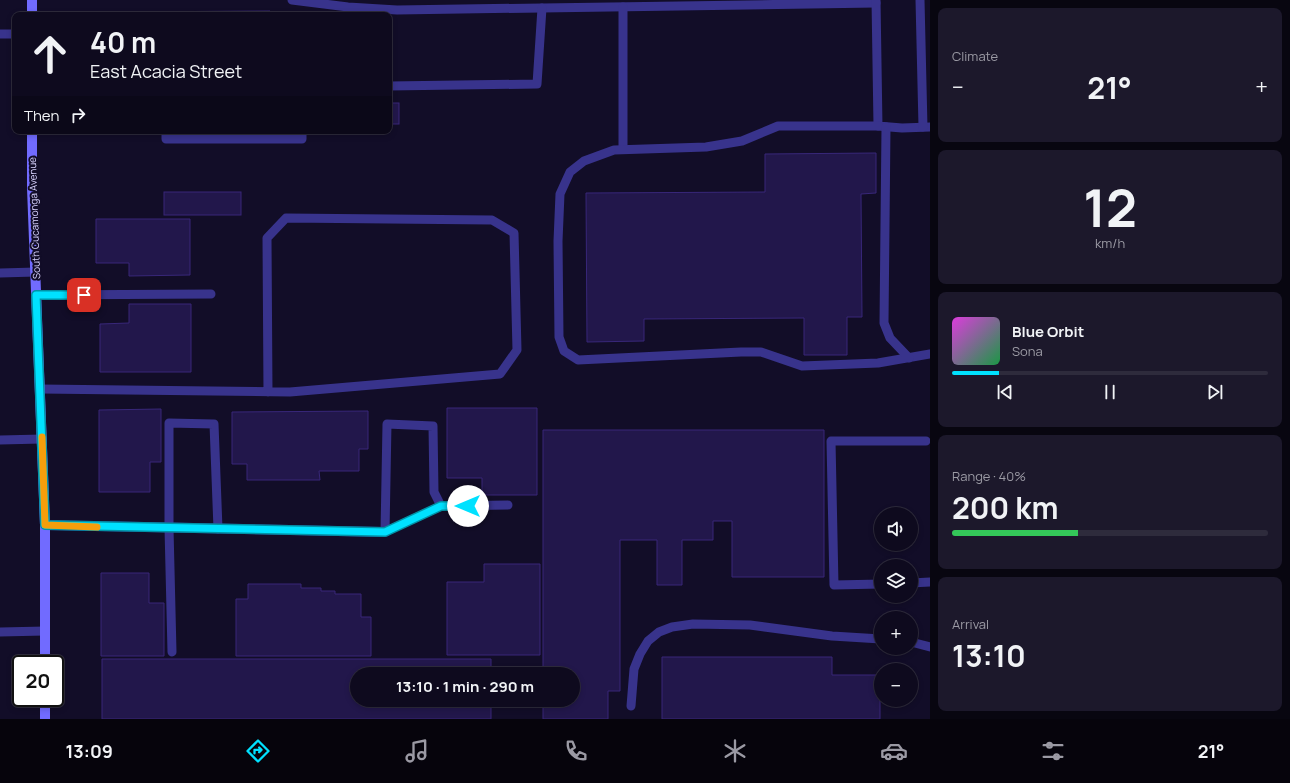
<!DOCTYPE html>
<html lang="en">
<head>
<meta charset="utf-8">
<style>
	:root { --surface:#0e0a1e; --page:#1c182b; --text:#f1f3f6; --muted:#9b9aa4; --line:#2e2b3c; --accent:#00e1ff }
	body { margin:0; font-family:Manrope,sans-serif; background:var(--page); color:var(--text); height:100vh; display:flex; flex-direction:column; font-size:15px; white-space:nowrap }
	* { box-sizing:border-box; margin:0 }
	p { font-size:13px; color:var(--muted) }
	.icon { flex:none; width:22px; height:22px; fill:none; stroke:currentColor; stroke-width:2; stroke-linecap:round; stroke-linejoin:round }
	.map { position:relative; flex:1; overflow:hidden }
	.sheet { display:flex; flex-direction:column; gap:8px; padding:8px; background:#080610; width:360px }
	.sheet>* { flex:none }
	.banner { position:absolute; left:12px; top:12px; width:380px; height:122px; border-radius:8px; box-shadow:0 2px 6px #0003,0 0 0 1px var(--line); background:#0e0a1e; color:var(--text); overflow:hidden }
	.buttons { position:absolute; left:874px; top:507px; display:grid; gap:8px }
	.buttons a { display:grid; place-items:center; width:44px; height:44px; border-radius:50%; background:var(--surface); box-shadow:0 2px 6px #0003,0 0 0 1px var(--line); font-size:20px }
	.speed { position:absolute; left:12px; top:655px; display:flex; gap:8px; font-size:20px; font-weight:700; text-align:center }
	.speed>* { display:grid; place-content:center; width:52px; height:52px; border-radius:50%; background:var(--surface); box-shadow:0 2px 6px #0003,0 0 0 1px var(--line); line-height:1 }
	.speed .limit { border:2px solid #111; border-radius:6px; background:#fff; color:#111 }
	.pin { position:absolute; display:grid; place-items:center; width:34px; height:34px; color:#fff; margin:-17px; border-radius:8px; box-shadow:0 2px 6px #0006 }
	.me { position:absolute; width:44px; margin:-22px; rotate:270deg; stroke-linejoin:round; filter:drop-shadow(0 0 3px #0008) }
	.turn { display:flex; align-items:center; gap:14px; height:84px; padding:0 12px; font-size:18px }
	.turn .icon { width:52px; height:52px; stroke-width:2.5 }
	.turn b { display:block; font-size:28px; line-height:34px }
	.then { display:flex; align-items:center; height:38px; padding:0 12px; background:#0003; gap:8px; font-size:15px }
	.big { font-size:30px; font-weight:700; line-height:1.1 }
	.sheet .card { flex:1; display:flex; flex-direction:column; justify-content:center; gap:6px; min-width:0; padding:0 14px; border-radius:8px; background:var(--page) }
	.sheet .dial { align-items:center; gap:0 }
	.dial b { font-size:52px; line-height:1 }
	.song { display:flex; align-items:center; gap:12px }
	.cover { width:48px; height:48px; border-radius:6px; background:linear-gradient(135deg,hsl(300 70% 55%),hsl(140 70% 35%)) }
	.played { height:4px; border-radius:2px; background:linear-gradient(90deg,var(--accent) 15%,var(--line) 15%) }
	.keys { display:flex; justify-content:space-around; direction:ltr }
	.heat { display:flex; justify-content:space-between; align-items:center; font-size:22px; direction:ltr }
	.charge { height:6px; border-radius:3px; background:linear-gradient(90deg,#34c759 40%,var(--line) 0) }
	.trip { position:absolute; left:350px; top:667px; width:230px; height:40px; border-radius:20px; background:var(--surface); box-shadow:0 2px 6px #0003,0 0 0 1px var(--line); font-weight:700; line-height:40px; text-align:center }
	.dock { display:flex; height:64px; justify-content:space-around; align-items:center; background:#06040c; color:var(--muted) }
	.dock .icon { width:28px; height:28px }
	.dock .selected { color:var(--accent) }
	.dock b { font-size:18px; color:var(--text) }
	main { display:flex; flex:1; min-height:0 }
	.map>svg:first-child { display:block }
	.building { fill:#22174b; stroke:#382779 }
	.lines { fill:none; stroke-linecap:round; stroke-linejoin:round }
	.lane { stroke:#38338c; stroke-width:9 }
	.street { stroke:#38338c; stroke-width:10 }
	.secondary { stroke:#716bff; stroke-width:10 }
	.route-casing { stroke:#0092a6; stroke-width:10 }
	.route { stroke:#00e1ff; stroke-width:7 }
	.slow { stroke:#f59e0b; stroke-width:7 }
	.labels { text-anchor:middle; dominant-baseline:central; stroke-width:4; stroke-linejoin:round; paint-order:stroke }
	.street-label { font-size:10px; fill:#d9d4ff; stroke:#120d28 }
</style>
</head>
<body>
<main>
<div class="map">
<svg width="930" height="719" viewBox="0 0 930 719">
	<rect width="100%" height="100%" fill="#120d28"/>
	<g class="building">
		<polygon points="270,11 270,15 118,15 118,12"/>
		<rect x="389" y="103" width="10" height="21"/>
		<polygon points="876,153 876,193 861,194 862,317 847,317 847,355 804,355 804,318 644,319 644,341 587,342 586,193 765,192 765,154"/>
		<rect x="164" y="192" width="77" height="23"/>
		<polygon points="96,219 190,219 190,275 129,276 129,263 96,263"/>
		<polygon points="129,304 191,304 191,372 100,372 100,324 129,323"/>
		<polygon points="447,408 537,408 537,495 482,495 482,478 447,478"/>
		<polygon points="161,409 161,462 150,462 150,492 99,492 99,410"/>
		<polygon points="368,411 368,449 359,449 359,471 319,471 320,480 247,480 247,464 232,464 232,412"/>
		<polygon points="543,430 824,430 824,577 732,577 732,521 713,521 713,540 682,540 682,585 657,585 657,540 620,540 620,691 608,691 608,719 543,719 543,700 573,700 573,674 543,674"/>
		<polygon points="484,564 540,564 540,655 447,655 447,582 484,582"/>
		<polygon points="101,573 149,573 149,603 164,603 164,656 101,656"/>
		<polygon points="248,584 301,584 301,588 321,588 321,591 335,591 335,594 361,594 361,617 371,617 371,656 236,656 236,599 248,599"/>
		<polygon points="662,657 832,657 832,675 880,675 880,719 662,719"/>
		<polygon points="102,659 491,659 491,674 357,674 357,700 491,700 491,719 102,719"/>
	</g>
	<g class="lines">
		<g class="lane">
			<polyline points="292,0 348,7 397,10 876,3"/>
			<polyline points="876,0 878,126 902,128 930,127"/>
			<polyline points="920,0 923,127"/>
			<polyline points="623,7 623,149"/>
			<polyline points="0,34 15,34"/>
			<polyline points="389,86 537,84 542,8"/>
			<polyline points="878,126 778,126 742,141 706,147 614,150 584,161 570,172 560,194 558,241 559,337 564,351 578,360 741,352 761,352 802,366 878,363 930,354"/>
			<polyline points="886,127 884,323 890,338 909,358"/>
			<polyline points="166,131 166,139 302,139 302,131"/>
			<polyline points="0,273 36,272"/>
			<polyline points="36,295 211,294"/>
			<polyline points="40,389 290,392 500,374 517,350 514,233 492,220 286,218 267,238 268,392"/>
			<polyline points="0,440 42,439"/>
			<polyline points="441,506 385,532 387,424 433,426 434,492 441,506 508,505"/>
			<polyline points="911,583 930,582"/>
			<polyline points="881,584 834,585 831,441 926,441"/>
			<polyline points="0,632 45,631"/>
			<polyline points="911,642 930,647"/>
			<polyline points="172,652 169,528 169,423 214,424 218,529"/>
			<polyline points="631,706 634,669 640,654 648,641 659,632 672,627 693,624 750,625 832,636 881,639"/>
		</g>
		<polyline class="street" points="45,525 385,532"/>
		<g class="secondary">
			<polyline points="32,0 32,15"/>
			<polyline points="32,131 32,188 45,525 45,664"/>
			<polyline points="45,698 45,719"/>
		</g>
	</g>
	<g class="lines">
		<defs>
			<polyline id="route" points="84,295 36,295 45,525 385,532 441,506 468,506"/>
		</defs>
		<use href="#route" class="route-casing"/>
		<use href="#route" class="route"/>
		<polyline class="slow" points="42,437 45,525 97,527"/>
	</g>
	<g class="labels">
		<g class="street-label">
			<text transform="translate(34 218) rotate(-92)">South Cucamonga Avenue</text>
		</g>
	</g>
</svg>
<div class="buttons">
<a><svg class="icon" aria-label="sound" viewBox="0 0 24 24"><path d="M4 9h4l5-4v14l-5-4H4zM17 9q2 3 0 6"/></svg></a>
<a><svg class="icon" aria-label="layers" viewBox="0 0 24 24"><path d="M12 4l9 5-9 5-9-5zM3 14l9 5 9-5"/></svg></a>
<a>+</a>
<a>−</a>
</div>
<div class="speed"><div class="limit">20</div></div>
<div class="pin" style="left:84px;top:295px;background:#d93025"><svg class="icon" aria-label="arrive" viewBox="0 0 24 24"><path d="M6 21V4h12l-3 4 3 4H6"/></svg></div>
<svg class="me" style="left:468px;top:506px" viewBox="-20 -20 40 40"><circle r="19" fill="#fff"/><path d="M0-13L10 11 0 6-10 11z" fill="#00e1ff"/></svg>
<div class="trip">13:10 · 1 min · 290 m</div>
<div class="banner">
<div class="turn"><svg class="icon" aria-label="ahead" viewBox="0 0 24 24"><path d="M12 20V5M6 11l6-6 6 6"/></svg><div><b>40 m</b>East Acacia Street</div></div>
<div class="then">Then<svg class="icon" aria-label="right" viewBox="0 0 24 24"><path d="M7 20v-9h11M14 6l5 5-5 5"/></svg></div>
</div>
</div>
<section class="sheet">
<div class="card"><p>Climate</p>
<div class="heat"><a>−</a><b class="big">21°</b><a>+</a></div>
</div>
<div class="card dial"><b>12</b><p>km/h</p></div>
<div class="card">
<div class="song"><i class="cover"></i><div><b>Blue Orbit</b><p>Sona</p></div></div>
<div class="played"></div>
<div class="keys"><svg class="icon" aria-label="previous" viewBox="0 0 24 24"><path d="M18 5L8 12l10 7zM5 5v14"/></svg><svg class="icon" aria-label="pause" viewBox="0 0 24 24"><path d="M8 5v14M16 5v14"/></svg><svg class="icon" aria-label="next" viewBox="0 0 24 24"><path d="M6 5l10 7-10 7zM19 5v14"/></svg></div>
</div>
<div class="card"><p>Range · 40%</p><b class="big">200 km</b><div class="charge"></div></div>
<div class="card"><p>Arrival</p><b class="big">13:10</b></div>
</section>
</main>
<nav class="dock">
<b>13:09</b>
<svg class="icon selected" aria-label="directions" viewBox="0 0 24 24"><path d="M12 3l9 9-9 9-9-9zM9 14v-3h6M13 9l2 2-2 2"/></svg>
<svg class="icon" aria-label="music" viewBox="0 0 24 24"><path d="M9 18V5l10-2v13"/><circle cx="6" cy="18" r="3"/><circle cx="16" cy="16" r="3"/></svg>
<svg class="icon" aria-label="phone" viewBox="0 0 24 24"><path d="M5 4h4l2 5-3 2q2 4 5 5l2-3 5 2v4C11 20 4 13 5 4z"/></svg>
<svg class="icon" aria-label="climate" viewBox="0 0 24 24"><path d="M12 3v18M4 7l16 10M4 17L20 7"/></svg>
<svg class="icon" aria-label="car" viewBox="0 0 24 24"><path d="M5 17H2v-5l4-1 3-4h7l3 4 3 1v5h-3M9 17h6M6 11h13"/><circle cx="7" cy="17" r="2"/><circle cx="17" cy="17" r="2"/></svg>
<svg class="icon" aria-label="filters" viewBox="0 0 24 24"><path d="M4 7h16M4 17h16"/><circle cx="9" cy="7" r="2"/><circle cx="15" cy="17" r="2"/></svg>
<b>21°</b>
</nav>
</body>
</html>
